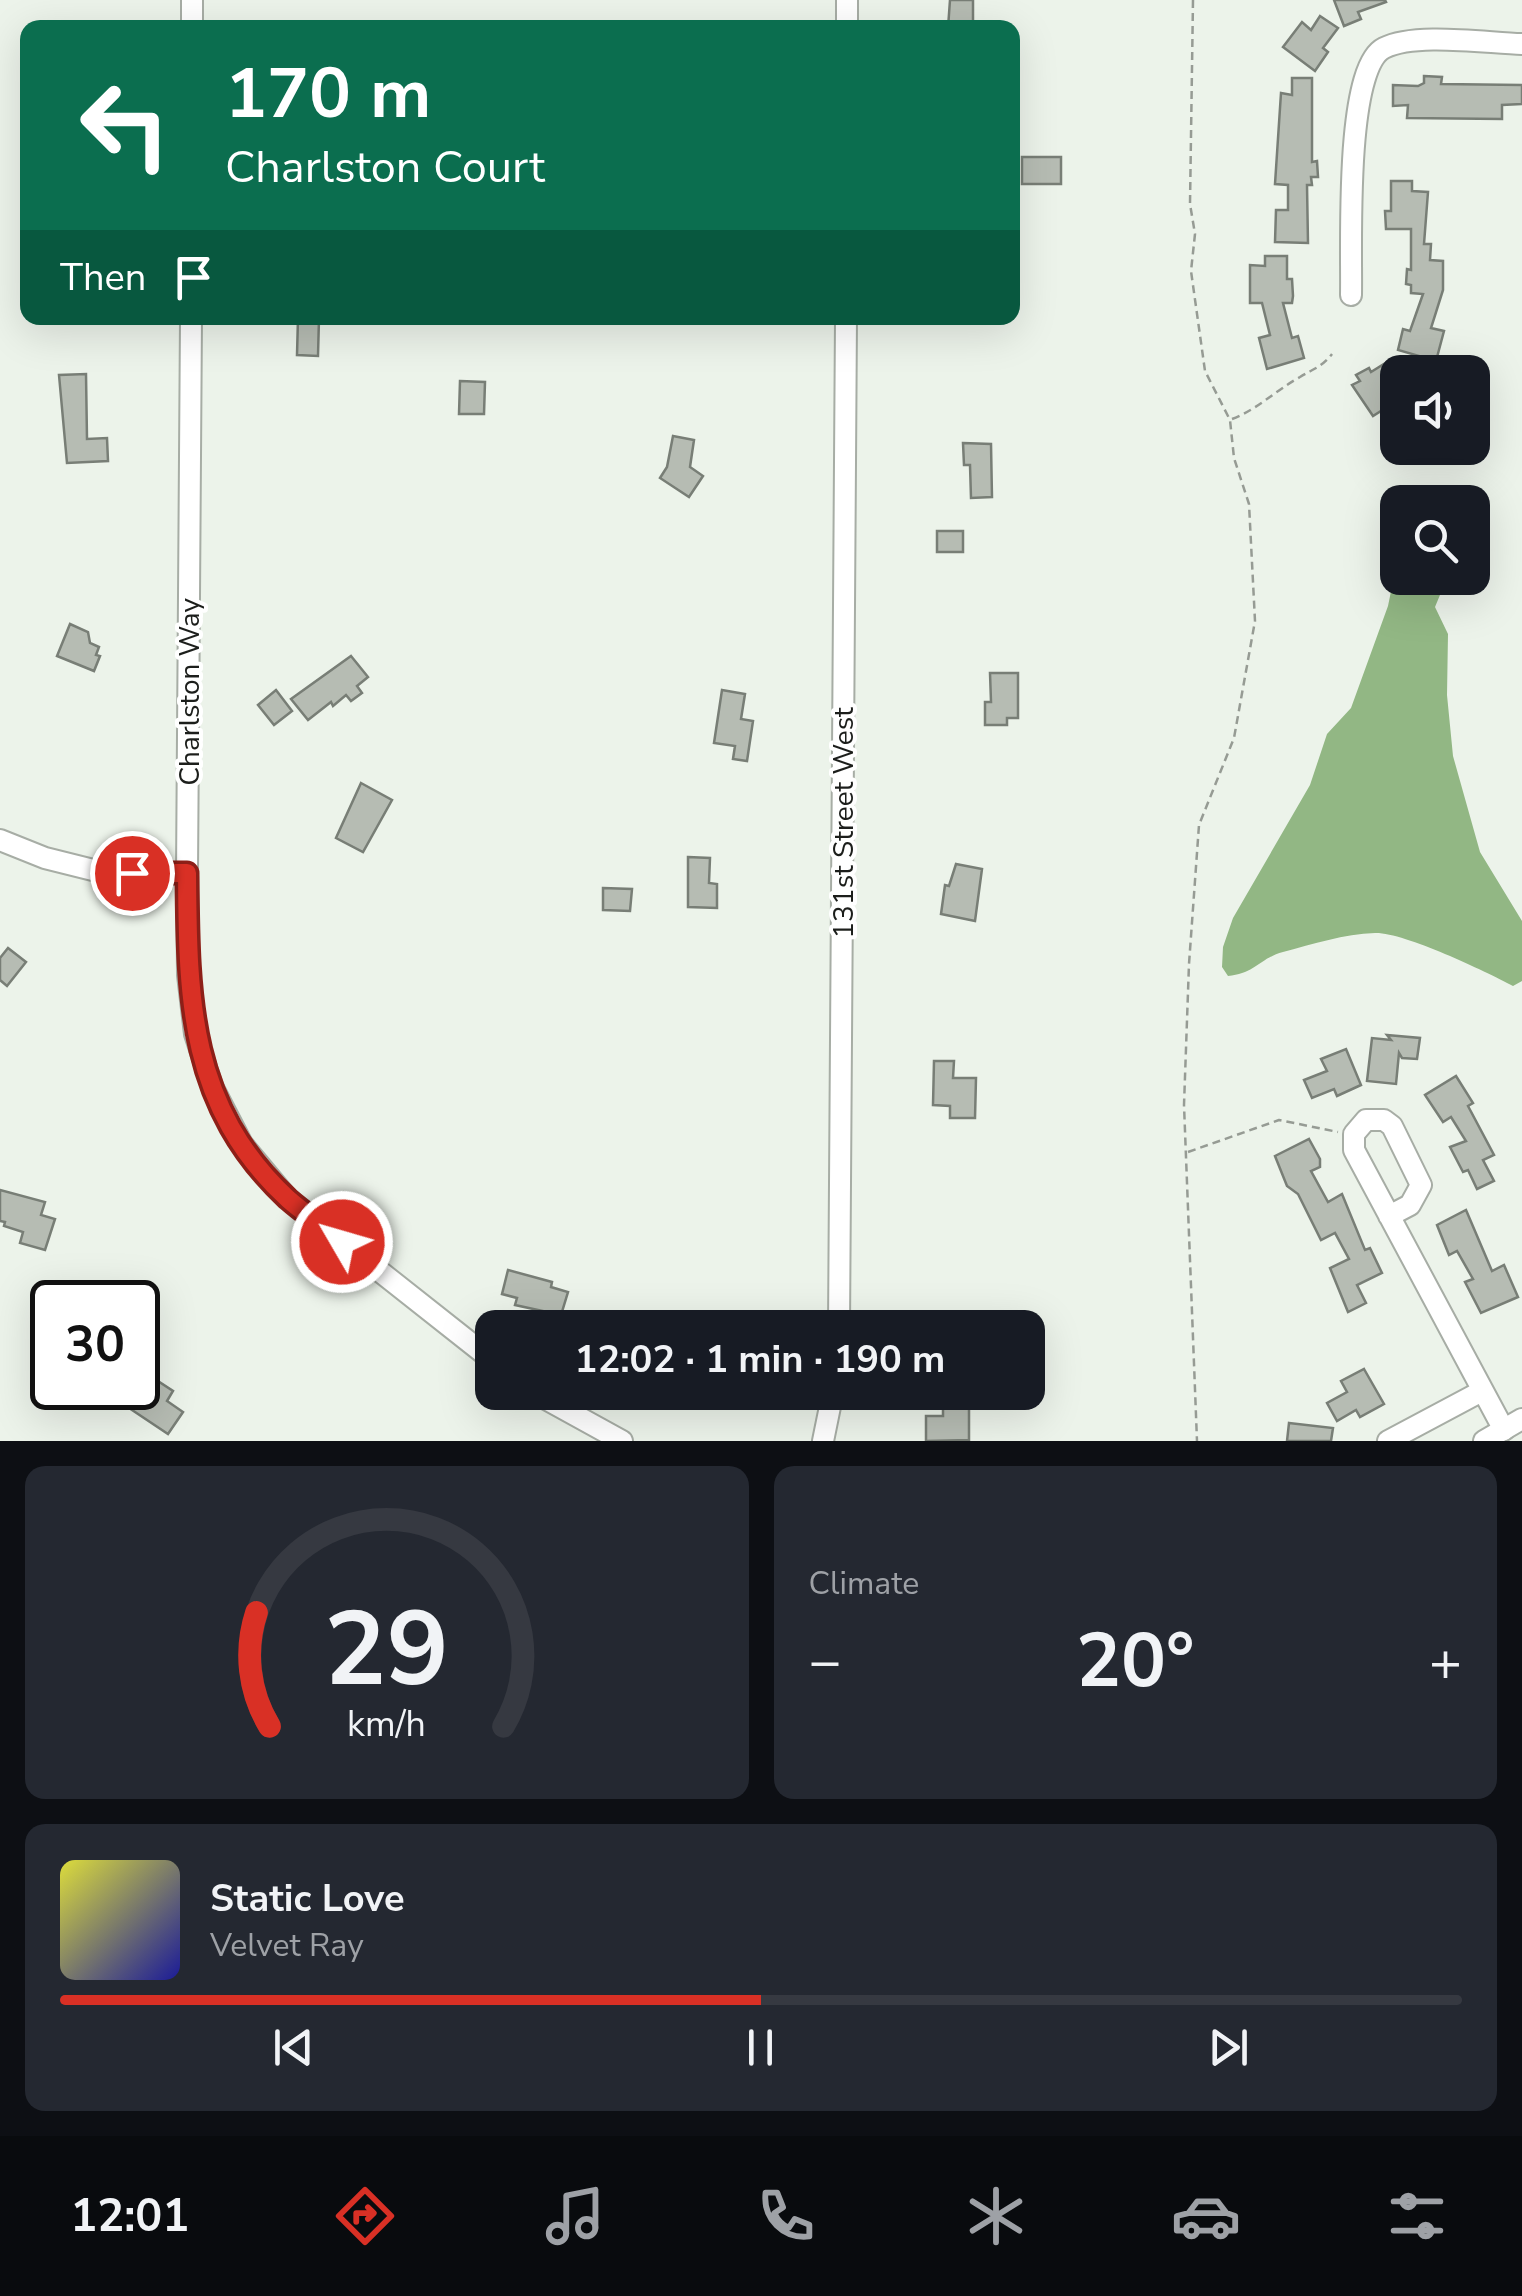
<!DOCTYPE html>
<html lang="en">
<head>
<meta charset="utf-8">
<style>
	:root { --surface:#171b24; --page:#242831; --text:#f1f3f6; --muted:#9ea1a6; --line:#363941; --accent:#d93025 }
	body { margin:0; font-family:"Nunito Sans",sans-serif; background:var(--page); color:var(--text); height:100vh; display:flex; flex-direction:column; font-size:38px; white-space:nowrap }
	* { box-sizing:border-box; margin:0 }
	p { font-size:32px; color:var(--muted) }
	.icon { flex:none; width:55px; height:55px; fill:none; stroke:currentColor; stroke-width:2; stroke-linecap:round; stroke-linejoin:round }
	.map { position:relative; height:1441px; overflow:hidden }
	.details { display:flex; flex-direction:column; gap:25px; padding:25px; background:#0d0f14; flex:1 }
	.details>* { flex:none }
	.banner { position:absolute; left:20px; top:20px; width:1000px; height:305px; border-radius:20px; box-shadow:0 10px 40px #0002; background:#0b6e4f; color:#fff; overflow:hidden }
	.tools { position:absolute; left:1380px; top:355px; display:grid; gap:20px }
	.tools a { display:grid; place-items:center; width:110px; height:110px; border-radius:20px; background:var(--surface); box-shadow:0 10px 40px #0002; font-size:50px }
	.speed { position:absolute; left:30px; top:1280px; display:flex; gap:20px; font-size:50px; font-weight:700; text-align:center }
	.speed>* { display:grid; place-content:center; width:130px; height:130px; border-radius:50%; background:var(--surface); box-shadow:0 10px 40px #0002; line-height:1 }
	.speed .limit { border:5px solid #111; border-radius:15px; background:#fff; color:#111 }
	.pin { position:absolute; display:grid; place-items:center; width:85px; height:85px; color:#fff; margin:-42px; border:5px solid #fff; border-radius:50%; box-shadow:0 2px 10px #0007 }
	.me { position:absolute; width:110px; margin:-55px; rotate:308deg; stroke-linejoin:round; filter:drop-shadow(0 0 8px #0008) }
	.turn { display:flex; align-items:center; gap:35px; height:210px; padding:0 40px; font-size:45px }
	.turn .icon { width:130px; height:130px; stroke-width:2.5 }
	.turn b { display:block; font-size:70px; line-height:85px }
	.then { display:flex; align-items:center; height:95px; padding:0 40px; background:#0003; gap:20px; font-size:38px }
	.big { font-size:75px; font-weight:700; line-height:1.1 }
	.details .widget { flex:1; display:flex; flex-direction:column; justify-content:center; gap:15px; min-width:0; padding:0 35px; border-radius:20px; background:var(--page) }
	.details .dial { align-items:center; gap:0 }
	.dial svg { height:260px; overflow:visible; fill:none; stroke:var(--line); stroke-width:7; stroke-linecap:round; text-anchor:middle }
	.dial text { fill:var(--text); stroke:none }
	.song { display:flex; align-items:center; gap:30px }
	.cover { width:120px; height:120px; border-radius:15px; background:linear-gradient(135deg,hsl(60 70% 55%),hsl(240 70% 35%)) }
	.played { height:10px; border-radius:5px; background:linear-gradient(90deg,var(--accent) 50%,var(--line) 50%) }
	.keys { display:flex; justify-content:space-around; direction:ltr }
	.heat { display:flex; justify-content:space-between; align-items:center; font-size:55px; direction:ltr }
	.details .tiles { flex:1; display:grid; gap:25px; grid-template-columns:1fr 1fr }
	.widget:last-child { grid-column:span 2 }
	.trip { position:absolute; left:475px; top:1310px; width:570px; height:100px; border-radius:20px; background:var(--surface); box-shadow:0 10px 40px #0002; font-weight:700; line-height:100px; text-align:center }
	.tab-bar { display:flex; height:160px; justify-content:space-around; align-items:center; background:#090b0e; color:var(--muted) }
	.tab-bar .icon { width:70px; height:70px }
	.tab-bar .selected { color:var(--accent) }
	.tab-bar b { font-size:45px; color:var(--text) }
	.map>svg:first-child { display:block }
	.water { fill:#92b784 }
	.building { fill:#b6bcb3; stroke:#787e76; stroke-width:2.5 }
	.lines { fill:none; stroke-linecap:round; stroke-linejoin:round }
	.minor-casing { stroke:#a7ada5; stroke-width:24 }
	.path { stroke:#969b94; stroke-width:2.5; stroke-dasharray:8 5; stroke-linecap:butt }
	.minor { stroke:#fff; stroke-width:20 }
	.route-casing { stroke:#8d1f18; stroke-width:25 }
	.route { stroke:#d93025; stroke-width:18 }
	.labels { text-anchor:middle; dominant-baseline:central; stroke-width:8; stroke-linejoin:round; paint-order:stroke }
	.street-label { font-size:28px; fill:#1c1e1b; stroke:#fff }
</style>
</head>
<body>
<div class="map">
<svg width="1522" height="1441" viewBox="0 0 1522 1441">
	<rect width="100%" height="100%" fill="#ecf3ea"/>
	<path class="water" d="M1397 562 1398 578H1447L1435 607 1448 634 1447 695 1453 756 1480 852 1522 921V981L1513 986C1485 971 1403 932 1375 933 1344 934 1313 944 1283 952 1260 958 1255 974 1228 976L1222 967 1223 947 1233 918 1310 785 1327 734 1351 708 1388 606Z"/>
	<g class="building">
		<polygon points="950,0 973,0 973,28 948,28"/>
		<polygon points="1334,0 1385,0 1386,2 1358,12 1361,19 1344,26"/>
		<polygon points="1320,16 1338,28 1323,48 1328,52 1315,71 1283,47 1302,22 1311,30"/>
		<polygon points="1424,76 1442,77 1441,84 1522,85 1522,104 1502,105 1502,119 1407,118 1408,105 1393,106 1393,85 1418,86 1424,83"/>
		<polygon points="1292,78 1312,78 1312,162 1317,161 1318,177 1311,177 1312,185 1307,185 1308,243 1275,242 1276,210 1288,210 1288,185 1275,184 1281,93 1292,95"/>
		<rect x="1022" y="157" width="39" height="27"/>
		<polygon points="1391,181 1412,181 1412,191 1428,192 1424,244 1431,244 1430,260 1443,261 1443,290 1431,328 1444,331 1436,361 1398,350 1403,329 1410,331 1423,294 1411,293 1411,285 1406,284 1407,269 1411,270 1411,229 1386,229 1385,211 1391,211"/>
		<polygon points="1265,256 1287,256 1287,279 1292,279 1293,296 1292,303 1283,303 1292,338 1298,336 1304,358 1267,369 1259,338 1270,335 1262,303 1250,303 1250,265 1265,266"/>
		<polygon points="298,318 319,318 318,356 297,355"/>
		<polygon points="1392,359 1398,367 1398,400 1373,416 1352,385 1360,381 1356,375 1369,368 1371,372"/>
		<polygon points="86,374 87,439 107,438 108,461 67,463 59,375"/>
		<polygon points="460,381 485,382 484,414 459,414"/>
		<polygon points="673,436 694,440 690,467 703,476 689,497 660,478 667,467"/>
		<polygon points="963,443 991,444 992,497 971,498 970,465 964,465"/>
		<rect x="937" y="531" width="26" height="21"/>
		<polygon points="70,624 88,632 90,643 99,647 96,655 100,656 94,671 57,656"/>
		<polygon points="351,656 368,677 357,686 362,693 351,701 346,695 333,706 331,702 308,720 291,699"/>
		<polygon points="990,673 1018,673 1018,718 1007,718 1007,725 985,725 985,702 991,702"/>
		<polygon points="276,690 292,711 274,725 258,705"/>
		<polygon points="722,690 745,694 741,719 753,721 747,761 733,759 735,746 714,743"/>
		<polygon points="361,783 392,800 363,852 336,838"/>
		<polygon points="688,857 710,858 709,883 717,884 717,908 688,907"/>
		<polygon points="956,864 982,869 975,921 941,914 945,885 949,886"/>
		<polygon points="603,888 632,889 630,911 603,910"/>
		<polygon points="8,948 26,962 7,986 0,980 0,958"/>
		<polygon points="1387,1035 1420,1038 1417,1059 1402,1058 1399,1053 1396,1084 1367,1081 1372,1038 1391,1040"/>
		<polygon points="1346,1049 1361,1085 1337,1096 1334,1089 1312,1098 1304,1080 1327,1071 1321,1059"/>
		<polygon points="934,1061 954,1061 953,1078 976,1078 975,1118 950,1118 950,1106 933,1105"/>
		<polygon points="1456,1076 1473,1103 1468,1106 1494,1155 1483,1160 1494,1181 1477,1189 1468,1170 1463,1172 1450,1147 1466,1141 1451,1117 1443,1122 1425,1095"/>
		<polygon points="1309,1139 1320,1159 1320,1167 1311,1171 1328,1202 1342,1194 1365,1250 1370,1248 1382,1273 1357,1285 1366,1303 1348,1312 1330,1268 1349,1259 1335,1233 1321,1240 1298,1194 1287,1186 1275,1156"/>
		<polygon points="0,1190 45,1202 41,1215 55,1219 45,1250 20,1243 23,1232 4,1226 5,1222 0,1221"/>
		<polygon points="1466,1210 1492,1271 1504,1265 1518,1297 1481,1313 1465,1282 1473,1279 1457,1251 1449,1255 1437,1225"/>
		<polygon points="508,1270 552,1282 551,1287 568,1292 561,1315 515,1305 517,1298 502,1294"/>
		<polygon points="138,1368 173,1391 167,1401 183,1412 168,1434 120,1402 130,1388 138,1388"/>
		<polygon points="1364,1369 1384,1404 1360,1417 1356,1410 1337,1421 1327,1403 1347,1392 1341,1381"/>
		<polygon points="943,1405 969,1405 969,1440 926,1441 926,1416 943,1416"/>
		<polygon points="1289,1423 1333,1428 1331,1441 1287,1441"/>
	</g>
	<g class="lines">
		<defs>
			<g id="minor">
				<polyline points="192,28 192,0"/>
				<polyline points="847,28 847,0"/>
				<path d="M1351 295C1352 249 1344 68 1384 48 1415 32 1486 43 1522 44"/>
				<polyline points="191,318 187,873 188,975 195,1034 212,1086 242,1144 287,1198 492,1360"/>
				<polyline points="0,840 45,858 105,873 187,873"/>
				<polyline points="1389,1216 1410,1205 1421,1185 1392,1126 1384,1120 1366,1120 1354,1134 1354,1150 1504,1430"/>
				<polyline points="839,1328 846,318"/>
				<polyline points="533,1392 622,1441"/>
				<polyline points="823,1441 833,1392"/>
				<polyline points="1388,1441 1482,1391"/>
				<polyline points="1484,1441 1522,1419"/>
			</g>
		</defs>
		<use href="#minor" class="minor-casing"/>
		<g class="path">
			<polyline points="1193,0 1190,204 1195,234 1191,271 1205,371 1230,420 1234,458 1249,504 1255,621 1234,738 1199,825 1189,964 1184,1105 1197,1441"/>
			<path d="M1232 419C1258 409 1275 391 1300 377 1313 369 1322 367 1332 354"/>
			<polyline points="1188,1152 1279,1120 1338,1132"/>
		</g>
		<use href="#minor" class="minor"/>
	</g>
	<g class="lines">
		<defs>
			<path id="route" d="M132 873H187C188 998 188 1106 288 1199 305 1214 325 1227 342 1242"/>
		</defs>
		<use href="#route" class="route-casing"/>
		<use href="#route" class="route"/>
	</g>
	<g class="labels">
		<g class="street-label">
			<text transform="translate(190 692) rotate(-90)">Charlston Way</text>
			<text transform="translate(844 823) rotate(-90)">131st Street West</text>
		</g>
	</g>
</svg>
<div class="tools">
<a><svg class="icon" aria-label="sound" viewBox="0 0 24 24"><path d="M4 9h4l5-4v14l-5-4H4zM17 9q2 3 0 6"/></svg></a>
<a><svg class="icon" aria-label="search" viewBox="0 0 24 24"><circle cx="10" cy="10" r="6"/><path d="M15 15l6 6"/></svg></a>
</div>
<div class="speed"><div class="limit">30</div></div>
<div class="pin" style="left:132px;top:873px;background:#d93025"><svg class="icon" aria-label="arrive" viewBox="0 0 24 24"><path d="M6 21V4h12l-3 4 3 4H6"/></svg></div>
<svg class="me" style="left:342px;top:1242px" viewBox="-20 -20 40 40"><circle r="17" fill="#d93025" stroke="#fff" stroke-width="3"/><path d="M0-11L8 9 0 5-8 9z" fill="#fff"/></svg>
<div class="trip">12:02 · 1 min · 190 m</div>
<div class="banner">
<div class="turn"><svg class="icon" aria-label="left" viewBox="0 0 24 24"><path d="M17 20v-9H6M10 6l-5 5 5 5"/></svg><div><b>170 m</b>Charlston Court</div></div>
<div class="then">Then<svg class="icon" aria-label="arrive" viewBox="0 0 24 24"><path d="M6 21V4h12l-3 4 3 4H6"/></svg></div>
</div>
</div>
<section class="details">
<div class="tiles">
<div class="widget dial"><svg viewBox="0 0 100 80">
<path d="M14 69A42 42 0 1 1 86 69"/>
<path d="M14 69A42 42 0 0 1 10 34" stroke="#d93025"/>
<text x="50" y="56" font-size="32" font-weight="700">29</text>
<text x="50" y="72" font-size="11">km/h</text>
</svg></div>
<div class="widget"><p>Climate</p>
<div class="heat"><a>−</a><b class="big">20°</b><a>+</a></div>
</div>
<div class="widget">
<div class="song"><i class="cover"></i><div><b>Static Love</b><p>Velvet Ray</p></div></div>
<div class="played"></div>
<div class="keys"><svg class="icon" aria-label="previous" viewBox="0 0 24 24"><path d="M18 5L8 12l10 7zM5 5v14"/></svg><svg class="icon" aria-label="pause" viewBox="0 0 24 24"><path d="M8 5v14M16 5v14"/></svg><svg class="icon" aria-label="next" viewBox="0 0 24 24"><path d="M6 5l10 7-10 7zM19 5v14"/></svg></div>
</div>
</div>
</section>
<nav class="tab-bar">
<b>12:01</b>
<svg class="icon selected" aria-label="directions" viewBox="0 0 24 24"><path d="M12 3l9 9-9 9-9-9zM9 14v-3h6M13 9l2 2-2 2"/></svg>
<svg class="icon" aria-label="music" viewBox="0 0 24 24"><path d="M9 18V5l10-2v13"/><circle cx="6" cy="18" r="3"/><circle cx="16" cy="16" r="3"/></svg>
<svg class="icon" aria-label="phone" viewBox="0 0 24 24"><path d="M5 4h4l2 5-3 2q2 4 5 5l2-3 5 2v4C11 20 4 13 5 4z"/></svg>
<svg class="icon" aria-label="climate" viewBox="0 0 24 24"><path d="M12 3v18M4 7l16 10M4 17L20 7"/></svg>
<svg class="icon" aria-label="car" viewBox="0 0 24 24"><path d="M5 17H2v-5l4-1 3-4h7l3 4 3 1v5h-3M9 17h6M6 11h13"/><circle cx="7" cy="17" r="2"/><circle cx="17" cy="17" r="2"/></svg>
<svg class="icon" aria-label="filters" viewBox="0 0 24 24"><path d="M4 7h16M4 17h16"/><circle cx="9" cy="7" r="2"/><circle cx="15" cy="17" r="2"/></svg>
</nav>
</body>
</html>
